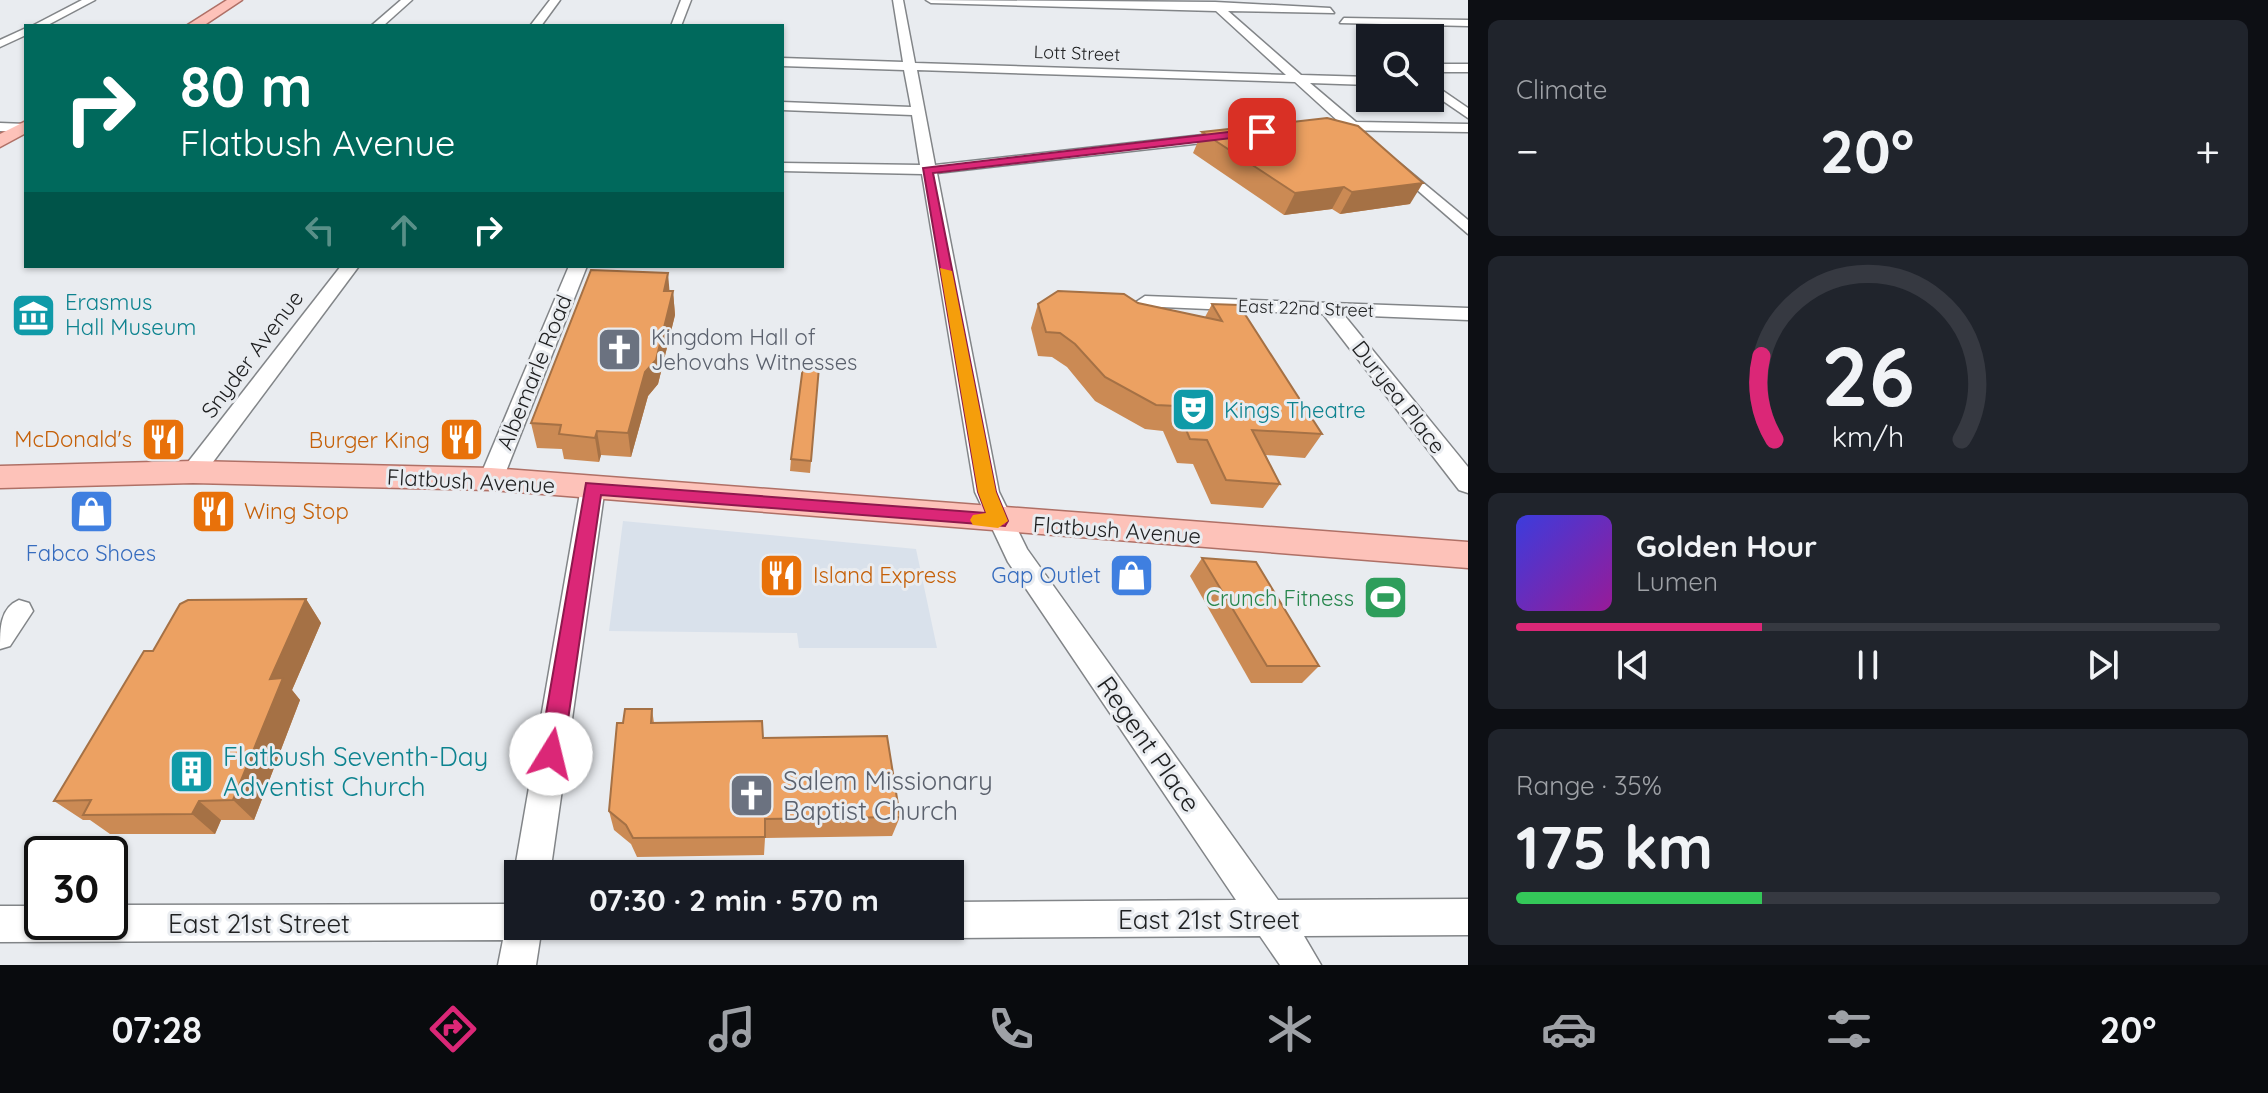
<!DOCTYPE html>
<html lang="en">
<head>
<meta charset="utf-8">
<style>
	:root { --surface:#171b24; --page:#20242c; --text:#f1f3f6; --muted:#9ea1a6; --line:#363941; --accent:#db2777 }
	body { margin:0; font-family:Quicksand,sans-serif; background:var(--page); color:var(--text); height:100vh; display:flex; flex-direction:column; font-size:30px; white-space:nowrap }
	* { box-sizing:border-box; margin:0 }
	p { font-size:26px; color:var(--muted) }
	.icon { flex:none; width:44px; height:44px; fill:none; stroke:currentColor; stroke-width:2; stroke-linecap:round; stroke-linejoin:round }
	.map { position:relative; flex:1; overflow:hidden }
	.sheet { display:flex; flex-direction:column; gap:20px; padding:20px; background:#0d0f14; width:800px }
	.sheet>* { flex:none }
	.hud { position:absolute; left:24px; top:24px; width:760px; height:244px; border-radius:0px; box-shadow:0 2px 6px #0004; background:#00695c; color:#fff; overflow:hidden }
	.fabs { position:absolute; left:1356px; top:24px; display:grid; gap:16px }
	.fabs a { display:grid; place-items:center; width:88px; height:88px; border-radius:0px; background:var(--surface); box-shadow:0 2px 6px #0004; font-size:40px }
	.speed { position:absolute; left:24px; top:836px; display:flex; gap:16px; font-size:40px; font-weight:700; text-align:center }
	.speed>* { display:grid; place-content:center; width:104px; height:104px; border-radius:50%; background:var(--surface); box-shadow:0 2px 6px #0004; line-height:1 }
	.speed .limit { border:4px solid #111; border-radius:12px; background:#fff; color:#111 }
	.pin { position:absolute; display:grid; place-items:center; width:68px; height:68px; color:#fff; margin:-34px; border-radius:16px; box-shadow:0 4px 12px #0006 }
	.me { position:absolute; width:88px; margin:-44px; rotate:9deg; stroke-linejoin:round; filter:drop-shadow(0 0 6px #0008) }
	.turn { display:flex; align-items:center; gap:28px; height:168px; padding:0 24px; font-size:36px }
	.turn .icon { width:104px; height:104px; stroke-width:2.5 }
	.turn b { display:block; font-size:56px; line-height:68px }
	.lanes { display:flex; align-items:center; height:76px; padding:0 24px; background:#0003; justify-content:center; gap:40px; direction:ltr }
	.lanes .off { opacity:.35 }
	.big { font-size:60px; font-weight:800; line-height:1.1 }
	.sheet .tile { flex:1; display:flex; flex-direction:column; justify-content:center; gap:12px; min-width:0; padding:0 28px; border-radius:12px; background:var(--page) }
	.sheet .dial { align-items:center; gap:0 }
	.dial svg { height:208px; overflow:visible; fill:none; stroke:var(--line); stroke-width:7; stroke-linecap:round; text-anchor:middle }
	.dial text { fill:var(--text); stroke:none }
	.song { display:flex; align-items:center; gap:24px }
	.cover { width:96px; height:96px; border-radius:12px; background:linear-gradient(135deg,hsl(240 70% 55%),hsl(300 70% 35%)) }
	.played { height:8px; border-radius:4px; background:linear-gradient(90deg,var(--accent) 35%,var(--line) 35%) }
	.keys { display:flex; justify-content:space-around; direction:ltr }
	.heat { display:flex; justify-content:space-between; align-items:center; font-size:44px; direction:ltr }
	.charge { height:12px; border-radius:6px; background:linear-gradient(90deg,#34c759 35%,var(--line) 0) }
	.trip { position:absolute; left:504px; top:860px; width:460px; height:80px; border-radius:0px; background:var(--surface); box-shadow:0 2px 6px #0004; font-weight:800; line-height:80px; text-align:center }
	.tabs { display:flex; height:128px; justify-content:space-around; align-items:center; background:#090b0e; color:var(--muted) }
	.tabs .icon { width:56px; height:56px }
	.tabs .on { color:var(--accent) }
	.tabs b { font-size:36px; color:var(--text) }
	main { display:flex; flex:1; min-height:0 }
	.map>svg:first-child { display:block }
	.built { fill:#d9e1eb }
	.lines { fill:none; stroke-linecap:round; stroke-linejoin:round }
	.minor-casing { stroke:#828588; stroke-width:3 }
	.major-casing { stroke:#af7066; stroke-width:3 }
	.minor { fill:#fff; fill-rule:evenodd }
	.major { fill:#fdc2b9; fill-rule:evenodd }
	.wall { fill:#cb8a54 }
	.shaded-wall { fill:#a57145 }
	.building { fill:#eca162; stroke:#a57145; stroke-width:2 }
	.route { fill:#db2777; stroke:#8e194d; stroke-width:2 }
	.slow { fill:#f59e0b }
	.labels { text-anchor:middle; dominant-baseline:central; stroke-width:6; stroke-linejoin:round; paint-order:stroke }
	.far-street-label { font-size:18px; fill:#202122; stroke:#e9ecf0 }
	.culture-label { font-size:22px; fill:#0d838f; stroke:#e9ecf0; text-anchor:start }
	.worship-label { font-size:22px; fill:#5b616d; stroke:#e9ecf0; text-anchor:start }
	.street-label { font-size:22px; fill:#202122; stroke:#e9ecf0 }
	.food-label { font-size:22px; fill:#c56008; stroke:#e9ecf0; text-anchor:end }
	.shop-label { font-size:22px; fill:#366cbe; stroke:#e9ecf0 }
	.leisure-label { font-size:22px; fill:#27864d; stroke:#e9ecf0; text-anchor:end }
	.near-street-label { font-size:26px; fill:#202122; stroke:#e9ecf0 }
	.near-culture-label { font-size:26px; fill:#0d838f; stroke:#e9ecf0; text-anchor:start }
	.near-worship-label { font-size:26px; fill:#5b616d; stroke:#e9ecf0; text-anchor:start }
</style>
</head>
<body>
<main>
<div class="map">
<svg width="1468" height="965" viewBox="0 0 1468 965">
	<rect width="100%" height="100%" fill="#e9ecf0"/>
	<polygon class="built" points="623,521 916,549 937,648 799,648 797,633 609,631"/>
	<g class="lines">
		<defs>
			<g id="minor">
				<polygon points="82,0 95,0 46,26 32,26"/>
				<polygon points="401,0 412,0 383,26 371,26"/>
				<polygon points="550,0 560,0 541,26 530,26"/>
				<polygon points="681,0 691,0 681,26 671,26"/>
				<polygon points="893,0 903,0 915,63 1286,75 1216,11 931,3 926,0 1215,2 1330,8 1334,13 1228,11 1301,75 1370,77 1370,85 1310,83 1356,122 1468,124 1468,132 1326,130 1321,129 1321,123 1339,122 1295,82 917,70 935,165 1229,132 1236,136 1229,140 937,173 999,492 1027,549 1278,900 1468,899 1468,935 1304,936 1321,965 1280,965 1260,936 950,938 937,933 934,926 950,926 950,902 1236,900 1008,562 975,492 922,174 782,171 782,163 920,165 912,115 782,110 782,102 911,107 904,70 782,66 782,58 903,62"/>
				<polygon points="1344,18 1468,20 1468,26 1340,23"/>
				<polygon points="26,28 26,35 0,47 0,40"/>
				<rect x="1430" y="64" width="38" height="8"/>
				<polygon points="1430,82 1468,108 1468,118 1430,92"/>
				<polygon points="0,123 26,124 26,132 0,131"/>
				<polygon points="1398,162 1468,220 1468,234 1393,169 1391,166"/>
				<polygon points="341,266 359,266 201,478 185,478 181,472 185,466"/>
				<polygon points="569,266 587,266 503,479 499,485 483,485 479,479"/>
				<polygon points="1145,296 1468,308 1468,320 1344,315 1468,467 1468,493 1459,490 1323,314 1138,306 1136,302"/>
				<polygon points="593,478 602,481 605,487 550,874 518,874 518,883 514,874 581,487 584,481"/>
				<path d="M19 600 29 603 33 611 10 646 0 649C0 628 0 608 19 600Z"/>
				<polygon points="518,904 518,926 542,926 536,965 498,965 503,940 0,942 0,906 42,906 42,922 110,922 110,905"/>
			</g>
			<g id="major">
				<polygon points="227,0 242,0 203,26 186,26"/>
				<polygon points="26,121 26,133 0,147 0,134"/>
				<polygon points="193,461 491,468 1468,542 1468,568 491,490 193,483 0,488 0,466"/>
			</g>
		</defs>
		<use href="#minor" class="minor-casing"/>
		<use href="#major" class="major-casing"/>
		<use href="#minor" class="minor"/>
		<use href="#major" class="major"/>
	</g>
	<g class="wall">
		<polygon points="1202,132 1410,204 1340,214 1332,209 1284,215 1193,153"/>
		<polygon points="669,291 673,291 675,315 658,384 648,396 631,457 601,455 599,462 564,459 562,449 537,448 531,423"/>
		<polygon points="1138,303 1205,317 1212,304 1322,434 1305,458 1266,455 1280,484 1263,508 1211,504 1193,464 1177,463 1163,431 1145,429 1095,401 1067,367 1052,357 1038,356 1031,328 1038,304"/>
		<polygon points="819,367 810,473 790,471 791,459"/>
		<polygon points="1202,558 1319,666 1302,683 1251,683 1190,576"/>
		<polygon points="306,599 321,623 292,690 300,700 254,820 221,820 215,834 110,834 90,820 83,820 54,801 153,651"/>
		<polygon points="652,709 654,723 763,738 900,817 892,836 765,838 764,855 637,857 631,844 614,830 609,811 623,723"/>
	</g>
	<g class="shaded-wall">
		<polygon points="1423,183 1410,204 1340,214 1352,192"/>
		<polygon points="1344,187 1332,209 1284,215 1295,193"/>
		<polygon points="668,273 670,297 664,291"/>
		<polygon points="673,291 675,315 658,384 648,396 631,457 628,433 645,372"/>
		<polygon points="597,431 601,455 599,462 595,438"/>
		<polygon points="306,599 321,623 292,690 300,700 254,820 233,800 270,679"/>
		<polygon points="199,801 221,820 215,834 192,814"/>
	</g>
	<g class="building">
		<polygon points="1327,118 1358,126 1423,183 1352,192 1344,187 1295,193 1202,132"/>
		<polygon points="591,270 668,273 664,291 673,291 656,360 645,372 628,433 597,431 595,438 559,434 561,425 531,423"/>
		<polygon points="1058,291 1124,294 1138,303 1222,321 1212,304 1239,305 1322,434 1252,430 1280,484 1226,480 1207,440 1190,439 1176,406 1156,405 1105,377 1075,344 1060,333 1046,332 1038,304"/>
		<polygon points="803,366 819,367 811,461 791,459"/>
		<polygon points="1202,558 1256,562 1319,666 1267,666"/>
		<polygon points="306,599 270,679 283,678 233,800 199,801 192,814 83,815 91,800 54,801 144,651 153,651 180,604 188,600"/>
		<polygon points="625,709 652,709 651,723 762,721 763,738 887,736 900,817 765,819 765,837 633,838 626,825 609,811 617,723 623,723"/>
	</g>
	<polygon class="route" points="1262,128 1266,134 933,173 996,492 1008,521 1005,526 601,495 563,754 559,762 551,766 542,762 539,754 586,483 986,513 978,492 923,168"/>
	<polygon class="slow" points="940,268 952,271 996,492 1008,521 998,528 973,525 970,520 973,515 986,513 978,492"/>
	<defs>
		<symbol id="museum-square" viewBox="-11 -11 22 22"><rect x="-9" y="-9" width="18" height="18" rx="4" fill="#0f9aa8" stroke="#e9ecf0"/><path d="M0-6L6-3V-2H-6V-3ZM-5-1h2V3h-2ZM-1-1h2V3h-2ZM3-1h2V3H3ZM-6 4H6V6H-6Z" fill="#fff"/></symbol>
		<symbol id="church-square" viewBox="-11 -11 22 22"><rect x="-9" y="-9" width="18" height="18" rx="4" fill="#6b7280" stroke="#e9ecf0"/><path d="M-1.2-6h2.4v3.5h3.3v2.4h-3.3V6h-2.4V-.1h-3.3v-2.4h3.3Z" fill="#fff"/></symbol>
		<symbol id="theatre-square" viewBox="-11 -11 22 22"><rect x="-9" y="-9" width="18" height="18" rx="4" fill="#0f9aa8" stroke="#e9ecf0"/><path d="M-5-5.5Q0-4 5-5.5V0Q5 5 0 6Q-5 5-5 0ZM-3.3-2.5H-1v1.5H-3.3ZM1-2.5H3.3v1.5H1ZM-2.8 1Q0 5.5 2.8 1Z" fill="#fff"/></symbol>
		<symbol id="restaurant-square" viewBox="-11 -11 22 22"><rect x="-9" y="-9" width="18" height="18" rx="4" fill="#e8710a" stroke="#e9ecf0"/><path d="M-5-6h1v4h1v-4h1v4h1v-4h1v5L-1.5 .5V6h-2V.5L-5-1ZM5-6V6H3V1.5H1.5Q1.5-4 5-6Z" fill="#fff"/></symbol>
		<symbol id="shop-square" viewBox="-11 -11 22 22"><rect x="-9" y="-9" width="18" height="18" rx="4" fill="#3f7fe0" stroke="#e9ecf0"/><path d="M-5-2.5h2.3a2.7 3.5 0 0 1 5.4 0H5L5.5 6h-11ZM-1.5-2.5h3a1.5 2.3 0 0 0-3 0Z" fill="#fff"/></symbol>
		<symbol id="stadium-square" viewBox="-11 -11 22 22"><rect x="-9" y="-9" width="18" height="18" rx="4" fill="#2e9e5b" stroke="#e9ecf0"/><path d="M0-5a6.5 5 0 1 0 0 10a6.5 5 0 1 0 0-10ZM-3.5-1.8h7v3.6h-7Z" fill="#fff"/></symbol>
		<symbol id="building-square" viewBox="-11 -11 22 22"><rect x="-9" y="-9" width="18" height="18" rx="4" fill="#0f9aa8" stroke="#e9ecf0"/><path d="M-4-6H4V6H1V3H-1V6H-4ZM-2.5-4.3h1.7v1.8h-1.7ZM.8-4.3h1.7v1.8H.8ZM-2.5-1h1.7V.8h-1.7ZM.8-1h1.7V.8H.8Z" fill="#fff"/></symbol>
	</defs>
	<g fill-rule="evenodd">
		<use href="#museum-square" x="8" y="290" width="51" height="51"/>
		<use href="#church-square" x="594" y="324" width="51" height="51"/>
		<use href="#theatre-square" x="1168" y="384" width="51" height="51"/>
		<use href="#restaurant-square" x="138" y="414" width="51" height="51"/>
		<use href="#restaurant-square" x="436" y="414" width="51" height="51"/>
		<use href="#restaurant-square" x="188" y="486" width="51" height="51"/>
		<use href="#shop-square" x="66" y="486" width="51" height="51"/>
		<use href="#restaurant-square" x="756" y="550" width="51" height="51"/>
		<use href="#shop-square" x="1106" y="550" width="51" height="51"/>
		<use href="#stadium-square" x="1360" y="572" width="51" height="51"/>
		<use href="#building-square" x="166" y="746" width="51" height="51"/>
		<use href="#church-square" x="726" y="770" width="51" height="51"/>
	</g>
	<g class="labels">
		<g class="far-street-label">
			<text transform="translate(1077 53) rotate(2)">Lott Street</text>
			<text transform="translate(1306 308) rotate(2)">East 22nd Street</text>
		</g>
		<g class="culture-label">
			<text x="65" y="302">Erasmus<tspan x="65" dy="25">Hall Museum</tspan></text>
			<text x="1224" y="410">Kings Theatre</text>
		</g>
		<g class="worship-label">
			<text x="651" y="337">Kingdom Hall of<tspan x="651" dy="25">Jehovahs Witnesses</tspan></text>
		</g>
		<g class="street-label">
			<text transform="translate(252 354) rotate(-53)">Snyder Avenue</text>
			<text transform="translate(534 372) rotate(-68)">Albemarle Road</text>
			<text transform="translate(1399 397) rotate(52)">Duryea Place</text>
			<text transform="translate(471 481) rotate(3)">Flatbush Avenue</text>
			<text transform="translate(1117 530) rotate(4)">Flatbush Avenue</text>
		</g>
		<g class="food-label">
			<text x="132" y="439">McDonald's</text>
			<text x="430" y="440">Burger King</text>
			<text x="244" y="511" text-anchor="start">Wing Stop</text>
			<text x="813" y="575" text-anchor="start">Island Express</text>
		</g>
		<g class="shop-label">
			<text x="91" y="553">Fabco Shoes</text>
			<text x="1101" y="575" text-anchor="end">Gap Outlet</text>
		</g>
		<g class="leisure-label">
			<text x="1354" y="598">Crunch Fitness</text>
		</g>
		<g class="near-street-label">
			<text transform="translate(1149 744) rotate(55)">Regent Place</text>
			<text x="1209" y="919">East 21st Street</text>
			<text x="259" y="923">East 21st Street</text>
		</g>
		<g class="near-culture-label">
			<text x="223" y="756">Flatbush Seventh-Day<tspan x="223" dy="30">Adventist Church</tspan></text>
		</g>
		<g class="near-worship-label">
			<text x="783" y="780">Salem Missionary<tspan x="783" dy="30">Baptist Church</tspan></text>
		</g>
	</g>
</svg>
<div class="fabs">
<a><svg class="icon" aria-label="search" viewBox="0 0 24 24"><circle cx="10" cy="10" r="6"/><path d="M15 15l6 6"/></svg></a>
</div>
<div class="speed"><div class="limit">30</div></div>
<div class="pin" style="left:1262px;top:132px;background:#d93025"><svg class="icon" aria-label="arrive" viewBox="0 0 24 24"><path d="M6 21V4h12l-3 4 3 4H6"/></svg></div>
<svg class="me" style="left:551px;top:754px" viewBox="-20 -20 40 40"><circle r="19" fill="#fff"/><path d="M0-13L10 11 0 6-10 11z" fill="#db2777"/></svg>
<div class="trip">07:30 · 2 min · 570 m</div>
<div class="hud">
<div class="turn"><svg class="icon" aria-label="right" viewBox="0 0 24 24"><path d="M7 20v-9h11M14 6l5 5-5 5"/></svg><div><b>80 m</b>Flatbush Avenue</div></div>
<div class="lanes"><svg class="icon off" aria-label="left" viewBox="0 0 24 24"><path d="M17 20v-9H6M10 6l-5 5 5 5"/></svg><svg class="icon off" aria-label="ahead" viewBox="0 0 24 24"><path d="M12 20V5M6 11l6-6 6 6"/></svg><svg class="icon" aria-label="right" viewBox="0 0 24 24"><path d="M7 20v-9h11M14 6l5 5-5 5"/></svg></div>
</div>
</div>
<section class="sheet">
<div class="tile"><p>Climate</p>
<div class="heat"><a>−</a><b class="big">20°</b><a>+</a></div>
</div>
<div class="tile dial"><svg viewBox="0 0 100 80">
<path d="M14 69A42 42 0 1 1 86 69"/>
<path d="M14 69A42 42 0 0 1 9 37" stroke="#db2777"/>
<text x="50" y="56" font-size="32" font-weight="700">26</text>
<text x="50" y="72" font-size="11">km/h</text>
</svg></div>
<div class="tile">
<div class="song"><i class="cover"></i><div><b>Golden Hour</b><p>Lumen</p></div></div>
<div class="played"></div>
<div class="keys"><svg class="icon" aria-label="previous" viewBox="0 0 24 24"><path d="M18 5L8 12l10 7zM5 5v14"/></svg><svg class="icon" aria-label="pause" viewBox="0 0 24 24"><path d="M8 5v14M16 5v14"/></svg><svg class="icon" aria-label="next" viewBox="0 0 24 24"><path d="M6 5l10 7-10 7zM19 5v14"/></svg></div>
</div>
<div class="tile"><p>Range · 35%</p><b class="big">175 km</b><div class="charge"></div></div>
</section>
</main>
<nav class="tabs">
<b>07:28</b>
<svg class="icon on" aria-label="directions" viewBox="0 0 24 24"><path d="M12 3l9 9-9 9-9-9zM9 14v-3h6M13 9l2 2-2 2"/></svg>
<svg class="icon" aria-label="music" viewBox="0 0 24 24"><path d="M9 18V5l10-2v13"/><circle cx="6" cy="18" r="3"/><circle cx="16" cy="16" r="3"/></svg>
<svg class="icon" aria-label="phone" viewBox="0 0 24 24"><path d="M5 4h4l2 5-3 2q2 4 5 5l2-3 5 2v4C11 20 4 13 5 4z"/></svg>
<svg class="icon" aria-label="climate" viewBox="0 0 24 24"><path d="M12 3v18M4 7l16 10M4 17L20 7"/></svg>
<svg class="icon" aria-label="car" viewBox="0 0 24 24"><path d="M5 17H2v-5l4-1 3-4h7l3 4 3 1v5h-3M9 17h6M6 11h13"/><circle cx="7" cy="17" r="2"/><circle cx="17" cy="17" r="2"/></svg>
<svg class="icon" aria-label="filters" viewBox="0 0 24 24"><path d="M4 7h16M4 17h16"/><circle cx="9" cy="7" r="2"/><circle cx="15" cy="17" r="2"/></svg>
<b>20°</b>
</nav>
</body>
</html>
